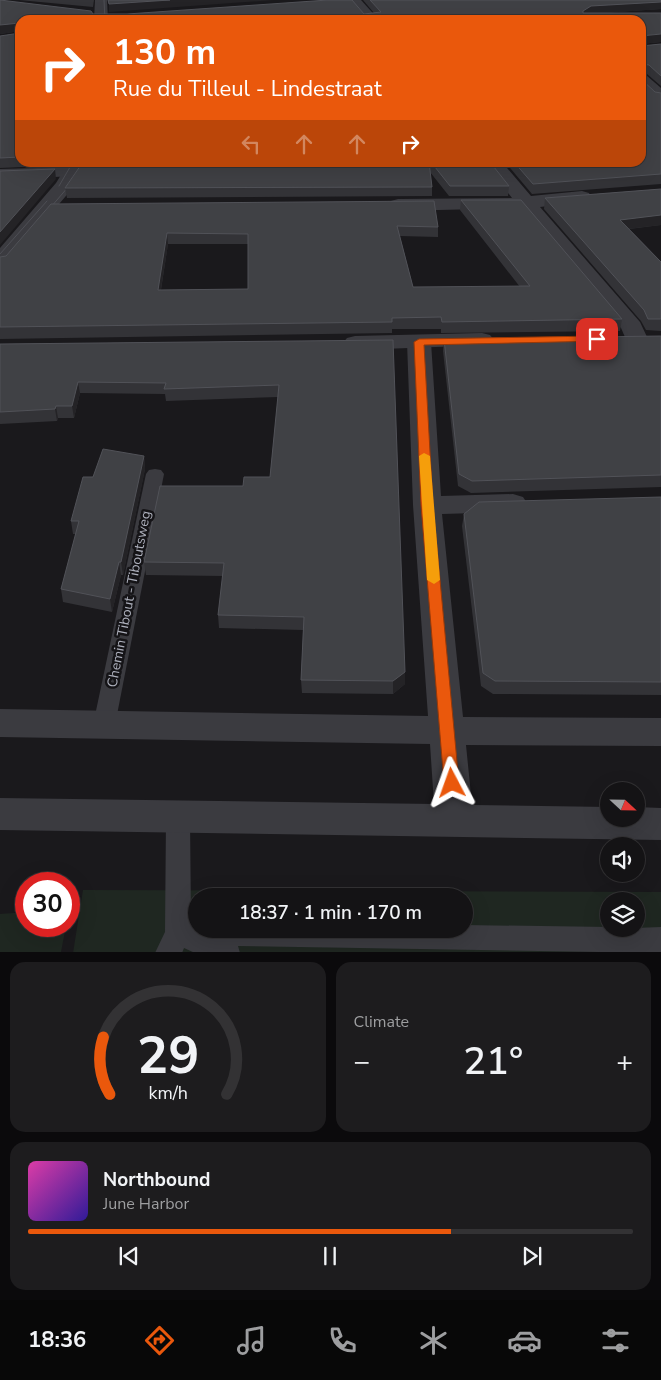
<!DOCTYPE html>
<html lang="en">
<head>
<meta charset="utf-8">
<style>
	:root { --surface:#141315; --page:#1d1c1e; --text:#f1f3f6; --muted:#9d9ea0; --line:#333234; --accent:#ea580c }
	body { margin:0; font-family:"Nunito Sans",sans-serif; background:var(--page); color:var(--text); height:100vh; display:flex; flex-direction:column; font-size:19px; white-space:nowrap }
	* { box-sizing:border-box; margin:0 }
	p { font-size:16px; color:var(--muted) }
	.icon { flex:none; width:28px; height:28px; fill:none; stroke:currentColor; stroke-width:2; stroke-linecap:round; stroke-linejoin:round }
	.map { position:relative; height:952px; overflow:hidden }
	.drawer { display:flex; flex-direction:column; gap:10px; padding:10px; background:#0b0a0c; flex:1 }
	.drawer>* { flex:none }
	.guide { position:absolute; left:15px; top:15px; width:631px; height:152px; border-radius:15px; box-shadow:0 5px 20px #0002,0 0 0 1px var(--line); background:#ea580c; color:#fff; overflow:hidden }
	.needle { width:32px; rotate:112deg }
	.controls { position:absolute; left:600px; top:782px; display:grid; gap:10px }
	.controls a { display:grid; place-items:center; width:45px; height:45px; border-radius:50%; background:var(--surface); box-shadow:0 5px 20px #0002,0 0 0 1px var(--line); font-size:25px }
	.speed { position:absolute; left:15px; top:872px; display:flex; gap:10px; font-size:25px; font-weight:700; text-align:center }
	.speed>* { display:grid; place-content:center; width:65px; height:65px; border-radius:50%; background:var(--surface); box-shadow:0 5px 20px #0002,0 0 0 1px var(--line); line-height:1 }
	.speed .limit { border:8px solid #d22; background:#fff; color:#111 }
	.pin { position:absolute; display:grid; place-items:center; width:42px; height:42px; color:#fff; margin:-21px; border-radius:10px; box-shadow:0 2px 8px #0006 }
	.me { position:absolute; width:55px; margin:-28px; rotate:356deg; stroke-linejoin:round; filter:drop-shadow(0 0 4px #0008) }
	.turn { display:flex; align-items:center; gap:18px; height:105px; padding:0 15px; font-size:22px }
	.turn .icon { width:65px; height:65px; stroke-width:2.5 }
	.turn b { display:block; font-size:35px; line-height:42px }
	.lanes { display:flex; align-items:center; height:48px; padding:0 15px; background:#0003; justify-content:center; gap:25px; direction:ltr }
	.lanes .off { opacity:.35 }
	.big { font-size:38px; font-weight:600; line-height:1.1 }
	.drawer .tile { flex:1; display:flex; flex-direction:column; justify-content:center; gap:8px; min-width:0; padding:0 18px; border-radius:15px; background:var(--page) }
	.drawer .dial { align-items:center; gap:0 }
	.dial svg { height:130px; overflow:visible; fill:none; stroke:var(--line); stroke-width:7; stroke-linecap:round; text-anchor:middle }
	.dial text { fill:var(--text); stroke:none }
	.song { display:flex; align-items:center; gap:15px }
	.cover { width:60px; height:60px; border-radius:8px; background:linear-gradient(135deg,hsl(320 70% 55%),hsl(250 70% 35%)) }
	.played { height:5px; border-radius:2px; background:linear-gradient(90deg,var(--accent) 70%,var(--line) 70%) }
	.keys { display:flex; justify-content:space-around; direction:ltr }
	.heat { display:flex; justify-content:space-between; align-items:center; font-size:28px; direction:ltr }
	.drawer .tiles { flex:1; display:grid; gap:10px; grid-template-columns:1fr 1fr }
	.tile:last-child { grid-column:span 2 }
	.trip { position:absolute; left:188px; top:888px; width:285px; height:50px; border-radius:25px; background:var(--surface); box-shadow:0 5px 20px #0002,0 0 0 1px var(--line); font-weight:600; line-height:50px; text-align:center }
	.tabs { display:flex; height:80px; justify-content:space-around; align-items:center; background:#080808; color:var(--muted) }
	.tabs .icon { width:35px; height:35px }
	.tabs .current { color:var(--accent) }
	.tabs b { font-size:22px; color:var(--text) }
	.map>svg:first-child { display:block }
	.green { fill:#1f2721; fill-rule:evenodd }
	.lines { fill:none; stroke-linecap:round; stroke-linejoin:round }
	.service { fill:#3b3b40; fill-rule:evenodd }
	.minor { fill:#3b3b40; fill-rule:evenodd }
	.tertiary { fill:#3b3b40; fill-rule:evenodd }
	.tram { stroke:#4e4f55; stroke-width:1 }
	.wall { fill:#333337; fill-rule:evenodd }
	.shaded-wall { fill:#242326 }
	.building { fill:#404145; stroke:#515258; fill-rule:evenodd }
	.route { fill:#ea580c; stroke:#983908 }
	.slow { fill:#f59e0b }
	.labels { text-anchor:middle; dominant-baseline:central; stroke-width:5; stroke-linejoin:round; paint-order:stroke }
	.street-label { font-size:14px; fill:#acafbb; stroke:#151417 }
</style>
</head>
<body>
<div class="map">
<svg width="661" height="953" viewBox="0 0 661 953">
	<rect width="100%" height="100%" fill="#1a191c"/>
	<g class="green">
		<path d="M83 890 661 892V952L73 953ZM196 896H464V929H196ZM609 901H636V929H609Z"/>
		<polygon points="26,912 26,926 66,926 61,952 0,952 0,914"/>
	</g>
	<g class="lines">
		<g class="service">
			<polygon points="155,469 161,470 164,474 115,725 112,731 104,734 96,731 93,725 146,474 149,470"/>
			<polygon points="178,808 187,811 190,818 191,921 196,921 196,929 464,929 464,925 609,927 609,929 661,927 661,953 238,946 240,953 195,953 184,948 182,953 155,953 165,932 166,818 169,811"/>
		</g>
		<g class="minor">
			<polygon points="348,0 361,0 379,20 365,20"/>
			<polygon points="641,74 646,75 661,88 661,101 655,99 641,86"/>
			<polygon points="484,162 502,162 531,196 582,191 589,193 591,197 589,201 540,207 640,322 648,339 644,344 636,346 628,344 621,328 521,208 398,211 391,209 388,205 391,201 398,199 512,198"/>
			<polygon points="74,167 80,168 83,172 80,176 0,179 0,169"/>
			<polygon points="419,335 427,337 431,342 441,496 513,494 523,497 527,503 523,509 513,512 442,514 463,717 661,718 661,746 466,745 472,805 609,807 609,819 636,819 636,807 661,808 661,840 0,830 0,798 434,804 430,744 0,737 0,709 428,716 413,505 407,342 411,337"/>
		</g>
		<g class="tertiary">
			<polygon points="95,0 107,0 108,20 94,20"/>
			<polygon points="69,162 87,162 71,190 7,265 0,267 0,248 56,183"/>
			<polygon points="482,333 490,335 494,340 490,345 355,350 347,348 343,343 347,338 355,336"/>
		</g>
		<g class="tram">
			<polyline points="104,0 105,20"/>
			<polyline points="59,186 73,162"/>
			<polyline points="44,215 69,186 83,162"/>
			<polyline points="0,254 47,201"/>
		</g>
	</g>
	<g class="wall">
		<polygon points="0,0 93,14 364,14 374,13 363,0 661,0 661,10 661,9 600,13 661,42 641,44 20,31 0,34"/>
		<polygon points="19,0 94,0 93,7"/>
		<polygon points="20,33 20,162 67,162 65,165 0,168 0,36"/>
		<polygon points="661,44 661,86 647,74 641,73 641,46"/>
		<polygon points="655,92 661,93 661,184 532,194 505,162 641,162"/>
		<polygon points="83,162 490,162 509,186 508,196 449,196 430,172 432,187 432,196 67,198 65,188"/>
		<polygon points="661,189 661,225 629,229 661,262 661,331 646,330 641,321 544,209 545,198"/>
		<path d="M461 200 622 319 620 331 441 333V329H392V333L0 339V257L6 256 51 204 438 227V237L400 236 413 287H520L460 210ZM168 244H248V289L161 290Z"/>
		<polygon points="661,336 661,487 471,493 458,486 443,351 444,339"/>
		<polygon points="393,340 405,684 393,694 302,693 301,680 303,630 219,628 218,615 223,576 146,575 144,562 243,486 270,477 278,397 166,401 165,394 80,393 74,418 58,418 57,421 0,424 0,344"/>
		<polygon points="144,456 145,469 123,575 121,575 112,612 63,602 61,589 76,534 73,534 71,521 93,477"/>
		<polygon points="661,497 661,695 493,694 481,686 462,526 464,514"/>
	</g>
	<g class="shaded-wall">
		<polygon points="170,0 274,0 109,12 109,4"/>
		<polygon points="661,2 661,9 590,14 582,18 583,11 591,6"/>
		<polygon points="20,23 20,31 0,34 0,25"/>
		<polygon points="661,34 661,42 641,44 641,36"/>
		<polygon points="55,169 56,179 0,245 0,232"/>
		<polygon points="661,215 661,225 618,230 620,220"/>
		<polygon points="167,233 168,244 159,301 158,290"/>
		<polygon points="78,382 80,393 74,418 72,406"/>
		<polygon points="56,406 58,418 57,421 55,409"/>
		<polygon points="144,456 145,469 123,575 121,562"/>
		<polygon points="119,562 121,575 112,612 110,599"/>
		<polygon points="405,672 405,684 393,694 393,681"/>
	</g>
	<g class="building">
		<polygon points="0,0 91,11 93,14 127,14 328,0 352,0 364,14 381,12 370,0 661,0 661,2 591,6 583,11 583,13 661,13 661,34 641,36 641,20 20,20 20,27 20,23 0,25"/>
		<polygon points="108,0 170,0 109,4"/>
		<polygon points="20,33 20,157 0,158 0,36"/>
		<polygon points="661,44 661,76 649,65 641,64 641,46"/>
		<polygon points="641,79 655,92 661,93 661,174 533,184 514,162 641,162"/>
		<polygon points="83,162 429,162 432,187 65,188"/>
		<polygon points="431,162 490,162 509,186 450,186"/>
		<polygon points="55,169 0,232 0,171"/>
		<polygon points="661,189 661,215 620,220 661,262 661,319 648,319 644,310 545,198"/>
		<path d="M461 200H521L622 319 442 322 441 317 392 318V322L0 327V257L6 256 51 204 434 201 438 227 397 226 413 287 530 286ZM167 233 248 234V289L158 290Z"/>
		<polygon points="661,336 661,475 472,481 459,474 444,339"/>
		<polygon points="393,340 405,672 393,681 301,680 304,617 218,615 224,563 144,562 160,486 243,486 244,477 270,477 279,385 164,389 166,383 78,382 72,406 56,406 55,409 0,412 0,344"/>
		<polygon points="103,449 144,456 121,562 119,562 110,599 61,589 79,521 71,521 83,477 93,477"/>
		<polygon points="661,497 661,682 495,681 483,673 464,514 479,502"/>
	</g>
	<polygon class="route" points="597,336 602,339 601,341 424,345 433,505 459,783 457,788 452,790 446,788 444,783 421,505 414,342 419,339"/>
	<polygon class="slow" points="424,453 430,456 440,580 434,584 427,580 419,456"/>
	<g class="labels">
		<g class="street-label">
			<text transform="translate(129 599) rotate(-79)">Chemin Tibout - Tiboutsweg</text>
		</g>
	</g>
</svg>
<div class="controls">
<a><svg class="needle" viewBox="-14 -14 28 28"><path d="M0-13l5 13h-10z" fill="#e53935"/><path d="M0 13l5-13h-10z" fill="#9d9ea0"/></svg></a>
<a><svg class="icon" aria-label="sound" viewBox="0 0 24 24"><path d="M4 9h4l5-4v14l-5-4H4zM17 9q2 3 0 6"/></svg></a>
<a><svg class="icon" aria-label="layers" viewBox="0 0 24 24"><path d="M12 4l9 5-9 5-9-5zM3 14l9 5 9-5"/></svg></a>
</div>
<div class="speed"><div class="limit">30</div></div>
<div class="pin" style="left:597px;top:339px;background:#d93025"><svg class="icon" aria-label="arrive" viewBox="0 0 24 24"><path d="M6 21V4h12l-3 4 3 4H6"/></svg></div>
<svg class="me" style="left:452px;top:783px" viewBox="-20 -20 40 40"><path d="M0-17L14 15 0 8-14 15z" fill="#ea580c" stroke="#fff" stroke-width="4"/></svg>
<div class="trip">18:37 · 1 min · 170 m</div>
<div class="guide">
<div class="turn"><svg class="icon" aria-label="right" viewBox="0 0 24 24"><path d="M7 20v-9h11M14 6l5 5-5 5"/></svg><div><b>130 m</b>Rue du Tilleul - Lindestraat</div></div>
<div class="lanes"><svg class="icon off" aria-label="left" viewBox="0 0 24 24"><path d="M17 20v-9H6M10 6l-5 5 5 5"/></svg><svg class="icon off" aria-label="ahead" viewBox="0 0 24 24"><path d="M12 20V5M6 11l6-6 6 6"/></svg><svg class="icon off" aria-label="ahead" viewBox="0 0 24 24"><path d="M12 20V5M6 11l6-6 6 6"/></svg><svg class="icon" aria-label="right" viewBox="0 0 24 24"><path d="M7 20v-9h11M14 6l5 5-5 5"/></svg></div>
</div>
</div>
<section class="drawer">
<div class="tiles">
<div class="tile dial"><svg viewBox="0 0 100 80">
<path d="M14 69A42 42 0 1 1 86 69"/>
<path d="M14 69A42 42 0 0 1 10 34" stroke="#ea580c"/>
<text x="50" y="56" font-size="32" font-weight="700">29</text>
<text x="50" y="72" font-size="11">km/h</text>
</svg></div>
<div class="tile"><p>Climate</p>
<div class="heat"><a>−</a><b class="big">21°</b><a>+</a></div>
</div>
<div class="tile">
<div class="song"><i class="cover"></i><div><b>Northbound</b><p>June Harbor</p></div></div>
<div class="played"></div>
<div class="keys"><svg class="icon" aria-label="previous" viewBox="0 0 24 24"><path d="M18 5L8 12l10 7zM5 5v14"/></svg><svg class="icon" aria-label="pause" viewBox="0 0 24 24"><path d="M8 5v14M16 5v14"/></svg><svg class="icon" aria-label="next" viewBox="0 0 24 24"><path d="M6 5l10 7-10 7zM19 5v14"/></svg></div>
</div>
</div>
</section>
<nav class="tabs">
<b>18:36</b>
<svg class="icon current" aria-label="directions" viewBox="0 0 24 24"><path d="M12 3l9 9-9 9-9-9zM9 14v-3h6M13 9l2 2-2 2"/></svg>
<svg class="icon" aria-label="music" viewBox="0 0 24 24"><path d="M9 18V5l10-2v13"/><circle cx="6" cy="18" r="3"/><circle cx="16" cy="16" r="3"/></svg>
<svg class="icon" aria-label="phone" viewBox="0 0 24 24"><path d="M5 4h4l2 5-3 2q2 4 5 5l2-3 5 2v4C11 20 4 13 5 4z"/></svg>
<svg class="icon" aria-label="climate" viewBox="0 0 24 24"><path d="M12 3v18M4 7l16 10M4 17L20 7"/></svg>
<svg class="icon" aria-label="car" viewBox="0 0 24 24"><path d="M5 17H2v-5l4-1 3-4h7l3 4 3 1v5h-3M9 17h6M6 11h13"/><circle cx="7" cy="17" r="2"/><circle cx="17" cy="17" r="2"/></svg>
<svg class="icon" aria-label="filters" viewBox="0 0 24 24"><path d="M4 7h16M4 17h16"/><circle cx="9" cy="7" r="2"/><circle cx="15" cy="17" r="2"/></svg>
</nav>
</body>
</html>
